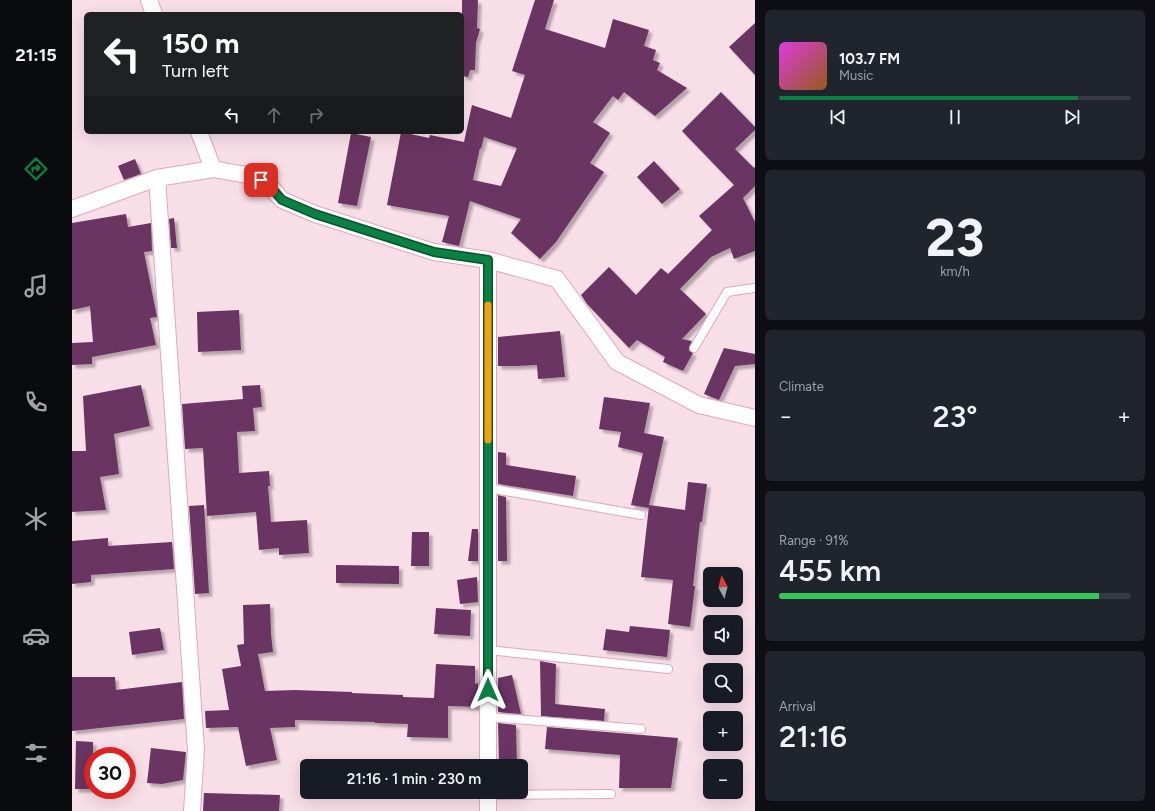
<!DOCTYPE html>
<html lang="en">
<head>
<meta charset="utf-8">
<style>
	:root { --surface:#171b24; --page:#20242c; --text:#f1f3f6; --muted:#9ea1a6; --line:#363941; --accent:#0b8043 }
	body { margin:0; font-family:Figtree,sans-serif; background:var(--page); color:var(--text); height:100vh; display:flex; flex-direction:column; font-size:15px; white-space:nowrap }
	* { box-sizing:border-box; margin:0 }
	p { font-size:13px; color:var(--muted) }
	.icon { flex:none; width:22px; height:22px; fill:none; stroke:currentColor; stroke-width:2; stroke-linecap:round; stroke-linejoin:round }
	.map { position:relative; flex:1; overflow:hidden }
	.drawer { display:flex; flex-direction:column; gap:10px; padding:10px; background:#0d0f14; width:400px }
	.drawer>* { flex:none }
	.top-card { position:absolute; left:12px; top:12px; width:380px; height:122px; border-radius:6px; box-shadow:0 4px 16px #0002; background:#202124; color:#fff; overflow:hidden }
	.needle { width:26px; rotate:353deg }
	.tools { position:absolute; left:631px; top:567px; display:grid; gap:8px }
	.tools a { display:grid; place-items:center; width:40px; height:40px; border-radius:6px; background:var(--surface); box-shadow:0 4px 16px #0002; font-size:20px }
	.speed { position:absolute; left:12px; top:747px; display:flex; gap:8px; font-size:20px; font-weight:700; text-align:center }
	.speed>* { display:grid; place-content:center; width:52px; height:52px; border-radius:50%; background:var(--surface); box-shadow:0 4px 16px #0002; line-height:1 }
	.speed .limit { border:6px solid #d22; background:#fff; color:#111 }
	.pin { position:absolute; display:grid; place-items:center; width:34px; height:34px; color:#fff; margin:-17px; border-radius:8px; box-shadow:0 2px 6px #0006 }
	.me { position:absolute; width:44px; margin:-22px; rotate:0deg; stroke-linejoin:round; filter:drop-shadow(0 0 3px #0008) }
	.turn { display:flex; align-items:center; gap:14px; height:84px; padding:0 12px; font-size:18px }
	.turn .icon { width:52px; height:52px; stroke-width:2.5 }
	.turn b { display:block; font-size:28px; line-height:34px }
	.lanes { display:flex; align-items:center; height:38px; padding:0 12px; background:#0003; justify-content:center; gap:20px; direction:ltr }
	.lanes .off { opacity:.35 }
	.big { font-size:30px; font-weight:600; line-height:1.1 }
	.drawer .tile { flex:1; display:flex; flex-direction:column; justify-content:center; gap:6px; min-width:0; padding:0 14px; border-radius:6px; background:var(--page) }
	.drawer .dial { align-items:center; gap:0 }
	.dial b { font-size:52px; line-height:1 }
	.song { display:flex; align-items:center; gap:12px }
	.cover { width:48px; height:48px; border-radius:6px; background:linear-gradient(135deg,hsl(300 70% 55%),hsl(30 70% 35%)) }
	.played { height:4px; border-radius:2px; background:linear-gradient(90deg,var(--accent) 85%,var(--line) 85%) }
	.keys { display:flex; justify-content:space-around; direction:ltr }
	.heat { display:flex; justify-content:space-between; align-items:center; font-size:22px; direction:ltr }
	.charge { height:6px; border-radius:3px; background:linear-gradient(90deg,#34c759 91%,var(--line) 0) }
	.trip { position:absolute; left:228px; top:759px; width:228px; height:40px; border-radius:6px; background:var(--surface); box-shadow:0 4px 16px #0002; font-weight:600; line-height:40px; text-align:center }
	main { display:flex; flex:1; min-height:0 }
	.menu { display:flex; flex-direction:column; width:72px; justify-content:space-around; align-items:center; background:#090b0e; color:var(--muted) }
	.menu .icon { width:28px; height:28px }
	.menu .on { color:var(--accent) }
	.menu b { font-size:18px; color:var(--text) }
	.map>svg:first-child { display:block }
	.building { fill:#6b3462; fill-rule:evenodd; filter:url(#shadow) }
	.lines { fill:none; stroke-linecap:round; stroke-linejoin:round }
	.lane-casing { stroke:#e2a6bd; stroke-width:10 }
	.street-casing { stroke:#e2a6bd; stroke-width:18 }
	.lane { stroke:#fff; stroke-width:8 }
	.street { stroke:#fff; stroke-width:16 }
	.route-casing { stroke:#07532c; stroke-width:10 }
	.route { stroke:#0b8043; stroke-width:7 }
	.slow { stroke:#f59e0b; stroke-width:7 }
</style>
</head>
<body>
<main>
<nav class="menu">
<b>21:15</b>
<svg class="icon on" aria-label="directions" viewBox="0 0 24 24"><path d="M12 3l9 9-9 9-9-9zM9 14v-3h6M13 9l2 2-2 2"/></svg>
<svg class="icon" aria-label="music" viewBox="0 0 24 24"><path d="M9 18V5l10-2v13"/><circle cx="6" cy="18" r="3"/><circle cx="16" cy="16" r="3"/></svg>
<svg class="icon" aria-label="phone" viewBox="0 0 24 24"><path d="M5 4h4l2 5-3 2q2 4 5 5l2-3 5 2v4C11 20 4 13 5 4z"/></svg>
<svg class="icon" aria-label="climate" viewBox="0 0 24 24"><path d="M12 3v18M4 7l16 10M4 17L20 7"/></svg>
<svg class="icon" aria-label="car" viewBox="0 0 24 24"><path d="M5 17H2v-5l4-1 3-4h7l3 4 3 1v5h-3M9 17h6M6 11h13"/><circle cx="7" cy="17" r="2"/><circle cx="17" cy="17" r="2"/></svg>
<svg class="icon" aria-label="filters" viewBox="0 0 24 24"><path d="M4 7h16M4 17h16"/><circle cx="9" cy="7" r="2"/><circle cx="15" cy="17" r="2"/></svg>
</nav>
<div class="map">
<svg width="683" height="811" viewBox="0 0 683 811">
	<defs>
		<filter id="shadow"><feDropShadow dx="3.5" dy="3.5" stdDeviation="1" flood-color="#0004"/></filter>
	</defs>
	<rect width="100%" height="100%" fill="#f8dee7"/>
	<g class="building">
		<polygon points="390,0 406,0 405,28 408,29 404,43 403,70 398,70 396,77 390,76"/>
		<path d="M463 0H482L473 29 533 48 541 19 577 30 572 46 584 50 581 60 588 63 585 70 615 88 583 116 552 92 546 100 541 96 521 122 538 133 518 163 532 172 484 242 468 259 439 233 449 219 398 201 387 246 370 242 377 216 315 205 329 132 357 138 358 135 392 142 400 105 439 118 453 75 440 71ZM412 137 445 148 429 186 401 180 408 148 409 149Z"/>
		<polygon points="683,23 683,75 657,47"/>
		<polygon points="649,92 683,127 683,130 663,149 682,168 683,167 683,186 671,198 683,222 683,251 662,259 658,248 639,257 608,289 634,314 610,339 620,341 617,348 617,351 621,353 611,371 591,362 593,357 565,340 557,348 515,304 509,295 537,267 564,295 589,268 596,274 640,230 627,216 662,185 610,131"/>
		<polygon points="279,133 299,137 285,206 266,203"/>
		<polygon points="63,159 69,174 52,180 46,166"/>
		<polygon points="582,161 608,189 590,204 565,177"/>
		<polygon points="54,214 56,227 79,223 80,251 72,252 85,317 78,318 84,345 20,357 20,364 0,365 0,343 21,342 18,306 0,310 0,223"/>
		<polygon points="102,218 105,248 99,248 97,219"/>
		<polygon points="167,310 169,350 126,352 125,312"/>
		<polygon points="488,331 493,377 466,379 465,365 445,366 426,366 426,337"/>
		<polygon points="652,348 683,354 683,364 663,366 647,400 632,394"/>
		<polygon points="69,385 78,426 42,434 47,474 28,477 34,510 0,512 0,451 14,451 11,396"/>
		<polygon points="188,385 190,407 181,408 183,431 165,432 167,473 197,471 198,486 196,486 199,522 235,520 237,553 207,555 207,548 187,550 184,512 135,516 131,448 113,449 110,404 171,399 170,386"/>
		<polygon points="532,397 578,403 572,433 592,437 577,505 613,510 616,482 635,484 630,522 628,522 621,586 623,586 618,627 596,624 601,580 569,577 577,506 577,508 559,505 571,453 546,447 549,432 527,429"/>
		<polygon points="426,452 434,453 434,465 504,476 501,496 426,484"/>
		<polygon points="426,495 434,497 435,561 426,561"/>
		<polygon points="132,505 137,593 123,594 117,506"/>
		<polygon points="400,529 406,529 406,561 396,561"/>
		<polygon points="340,532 357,532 357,566 339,566"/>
		<polygon points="36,538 36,546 100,542 102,569 19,575 19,582 0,584 0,541"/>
		<polygon points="264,565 327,566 327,584 264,583"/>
		<polygon points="405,577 406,602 388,604 385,580"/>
		<polygon points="198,604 199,634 201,652 186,654 193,691 222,690 280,692 280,693 331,695 331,697 362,698 364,664 403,666 403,684 406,683 406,707 376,706 376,738 335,737 336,724 303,723 303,722 223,720 223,727 198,728 205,760 174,766 166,727 134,728 133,711 157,710 150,669 169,666 165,645 172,644 171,605"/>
		<polygon points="364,608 399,610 398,636 362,634"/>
		<polygon points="558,626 598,630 595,657 531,650 534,629 557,632"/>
		<polygon points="88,628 92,650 60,655 57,632"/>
		<polygon points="468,661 484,664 483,704 533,709 532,721 469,716"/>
		<polygon points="440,675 449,714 426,712 426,678"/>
		<polygon points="0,677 43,677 44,690 110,682 112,719 0,731"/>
		<polygon points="426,723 444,725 445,766 427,766"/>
		<polygon points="475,727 606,738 599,788 547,788 548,755 473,749"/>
		<polygon points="4,741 21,742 21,789 3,789"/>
		<polygon points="79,748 114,752 111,780 90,784 75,783"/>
		<polygon points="132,793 208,795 207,811 131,811"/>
	</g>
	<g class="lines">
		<defs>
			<g id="lane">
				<polyline points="622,348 655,292 683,288"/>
				<polyline points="416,488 569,515"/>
				<polyline points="416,650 596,669"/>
				<polyline points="416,717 569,729"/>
				<polyline points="416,795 539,794"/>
			</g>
			<g id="street">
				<polyline points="77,0 82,14"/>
				<polyline points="127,132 141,169"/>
				<polyline points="85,178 124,750 120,811"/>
				<polyline points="0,209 85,178 141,169 180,176 197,185 210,200 243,214 362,252 416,260 485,279 545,362 627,405 683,418"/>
				<polyline points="416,766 416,260"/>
				<polyline points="416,792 416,811"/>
			</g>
		</defs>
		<use href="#lane" class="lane-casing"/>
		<use href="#street" class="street-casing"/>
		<use href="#lane" class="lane"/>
		<use href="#street" class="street"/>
	</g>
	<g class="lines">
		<defs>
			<polyline id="route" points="189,180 197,185 210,200 243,214 362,252 416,260 416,690"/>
		</defs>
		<use href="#route" class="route-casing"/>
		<use href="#route" class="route"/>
		<polyline class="slow" points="416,440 416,305"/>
	</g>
</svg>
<div class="tools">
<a><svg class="needle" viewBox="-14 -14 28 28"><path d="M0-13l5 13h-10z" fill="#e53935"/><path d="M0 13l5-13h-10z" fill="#9ea1a6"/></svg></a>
<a><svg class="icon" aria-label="sound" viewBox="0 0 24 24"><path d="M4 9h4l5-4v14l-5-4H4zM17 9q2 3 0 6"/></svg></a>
<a><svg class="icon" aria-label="search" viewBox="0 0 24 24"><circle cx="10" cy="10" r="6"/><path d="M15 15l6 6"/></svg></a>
<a>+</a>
<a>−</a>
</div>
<div class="speed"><div class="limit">30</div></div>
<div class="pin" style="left:189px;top:180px;background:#d93025"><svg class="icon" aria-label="arrive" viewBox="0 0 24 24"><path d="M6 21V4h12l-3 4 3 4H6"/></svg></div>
<svg class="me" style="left:416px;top:690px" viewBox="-20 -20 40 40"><path d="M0-17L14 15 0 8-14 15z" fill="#0b8043" stroke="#fff" stroke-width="4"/></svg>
<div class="trip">21:16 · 1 min · 230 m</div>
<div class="top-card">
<div class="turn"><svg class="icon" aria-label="left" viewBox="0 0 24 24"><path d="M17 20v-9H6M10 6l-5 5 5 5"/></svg><div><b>150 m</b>Turn left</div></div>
<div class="lanes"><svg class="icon" aria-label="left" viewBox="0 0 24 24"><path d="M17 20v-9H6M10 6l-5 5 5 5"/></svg><svg class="icon off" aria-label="ahead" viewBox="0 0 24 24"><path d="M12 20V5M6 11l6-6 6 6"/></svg><svg class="icon off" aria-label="right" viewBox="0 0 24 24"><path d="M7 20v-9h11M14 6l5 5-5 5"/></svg></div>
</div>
</div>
<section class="drawer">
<div class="tile">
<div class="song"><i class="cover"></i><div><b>103.7 FM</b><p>Music</p></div></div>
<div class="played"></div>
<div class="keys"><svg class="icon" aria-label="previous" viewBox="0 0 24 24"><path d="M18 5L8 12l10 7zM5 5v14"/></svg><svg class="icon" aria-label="pause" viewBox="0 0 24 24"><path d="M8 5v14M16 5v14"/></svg><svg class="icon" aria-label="next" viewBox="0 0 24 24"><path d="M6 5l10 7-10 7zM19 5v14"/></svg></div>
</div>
<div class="tile dial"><b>23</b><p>km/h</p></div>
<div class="tile"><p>Climate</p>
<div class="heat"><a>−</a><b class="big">23°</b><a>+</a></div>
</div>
<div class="tile"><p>Range · 91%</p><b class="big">455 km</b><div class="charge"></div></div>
<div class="tile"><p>Arrival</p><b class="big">21:16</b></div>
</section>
</main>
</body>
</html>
